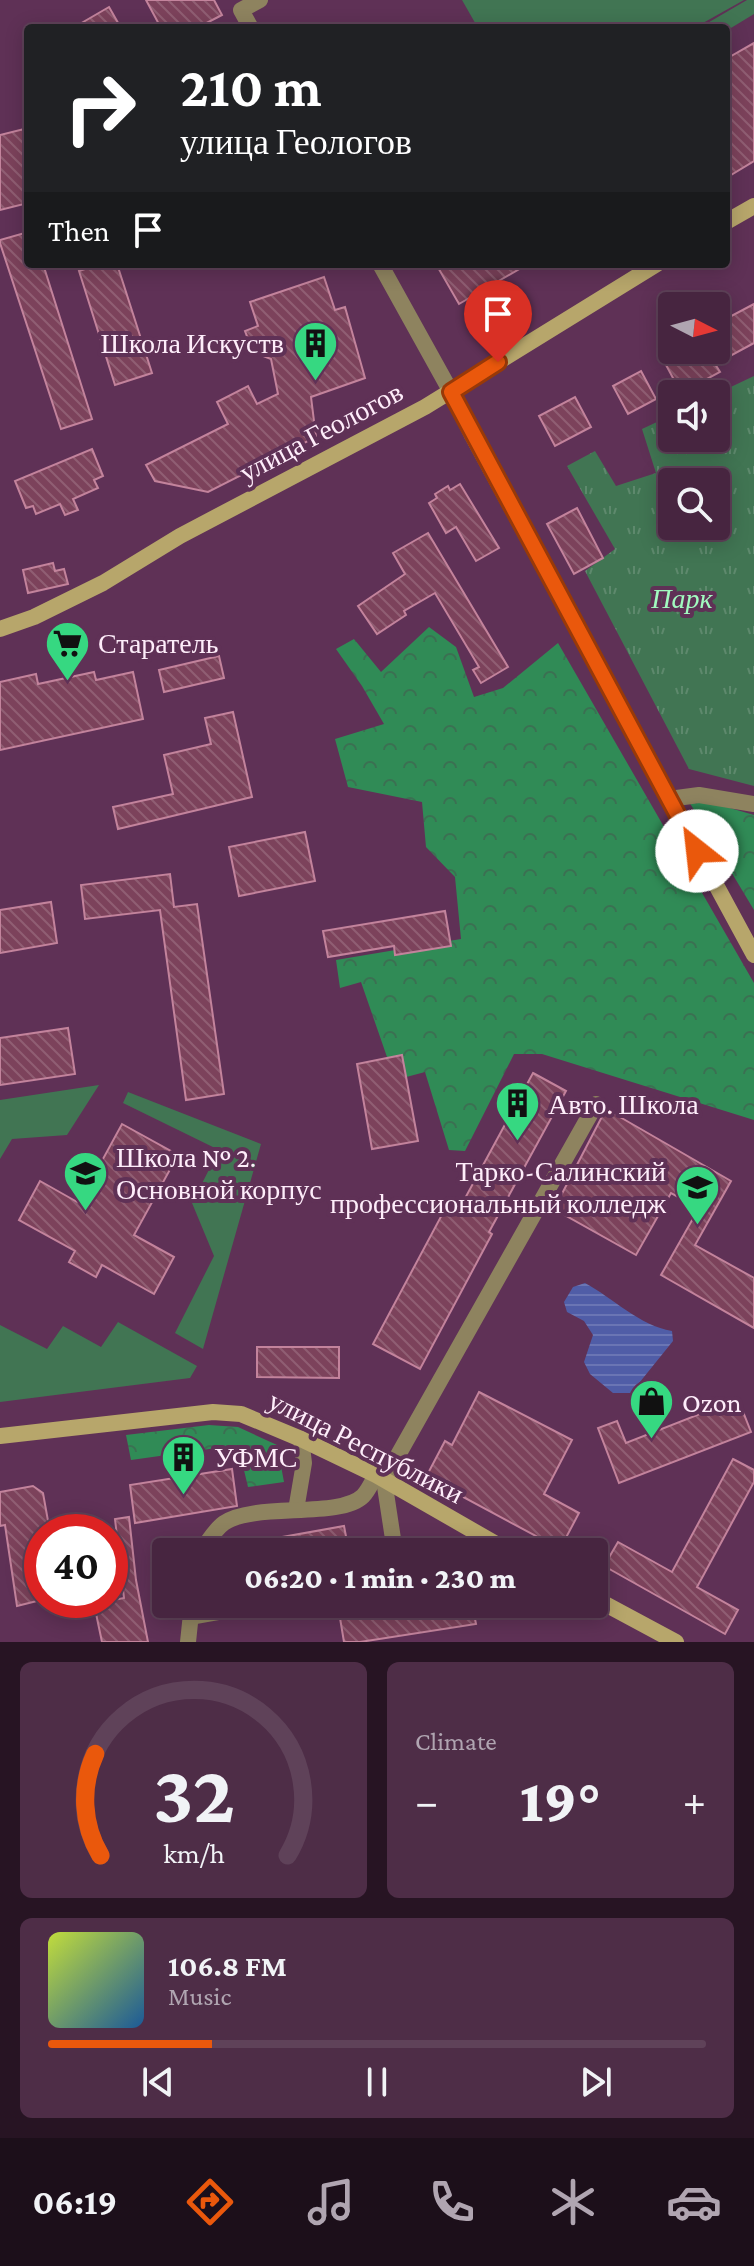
<!DOCTYPE html>
<html lang="en">
<head>
<meta charset="utf-8">
<style>
	:root { --surface:#472540; --page:#4e2d47; --text:#f1f3f6; --muted:#b0a5b1; --line:#5f4259; --accent:#ea580c }
	body { margin:0; font-family:"Crimson Pro",serif; background:var(--page); color:var(--text); height:100vh; display:flex; flex-direction:column; font-size:30px; white-space:nowrap }
	* { box-sizing:border-box; margin:0 }
	p { font-size:26px; color:var(--muted) }
	.icon { flex:none; width:44px; height:44px; fill:none; stroke:currentColor; stroke-width:2; stroke-linecap:round; stroke-linejoin:round }
	.map { position:relative; height:1642px; overflow:hidden }
	.drawer { display:flex; flex-direction:column; gap:20px; padding:20px; background:#271423; flex:1 }
	.drawer>* { flex:none }
	.top-card { position:absolute; left:24px; top:24px; width:706px; height:244px; border-radius:8px; box-shadow:0 4px 20px #0003,0 0 0 2px var(--line); background:#202124; color:#fff; overflow:hidden }
	.needle { width:52px; rotate:96deg }
	.controls { position:absolute; left:658px; top:292px; display:grid; gap:16px }
	.controls a { display:grid; place-items:center; width:72px; height:72px; border-radius:8px; background:var(--surface); box-shadow:0 4px 20px #0003,0 0 0 2px var(--line); font-size:40px }
	.speed { position:absolute; left:24px; top:1514px; display:flex; gap:16px; font-size:40px; font-weight:700; text-align:center }
	.speed>* { display:grid; place-content:center; width:104px; height:104px; border-radius:50%; background:var(--surface); box-shadow:0 4px 20px #0003,0 0 0 2px var(--line); line-height:1 }
	.speed .limit { border:12px solid #d22; background:#fff; color:#111 }
	.pin { position:absolute; display:grid; place-items:center; width:68px; height:68px; color:#fff; margin:-82px -34px; border-radius:50% 50% 50% 0; rotate:-45deg; box-shadow:0 0 8px #0007 }
	.pin .icon { rotate:45deg }
	.me { position:absolute; width:88px; margin:-44px; rotate:331deg; stroke-linejoin:round; filter:drop-shadow(0 0 6px #0008) }
	.turn { display:flex; align-items:center; gap:28px; height:168px; padding:0 24px; font-size:36px }
	.turn .icon { width:104px; height:104px; stroke-width:2.5 }
	.turn b { display:block; font-size:56px; line-height:68px }
	.then { display:flex; align-items:center; height:76px; padding:0 24px; background:#0003; gap:16px; font-size:30px }
	.big { font-size:60px; font-weight:800; line-height:1.1 }
	.drawer .tile { flex:1; display:flex; flex-direction:column; justify-content:center; gap:12px; min-width:0; padding:0 28px; border-radius:12px; background:var(--page) }
	.drawer .dial { align-items:center; gap:0 }
	.dial svg { height:208px; overflow:visible; fill:none; stroke:var(--line); stroke-width:7; stroke-linecap:round; text-anchor:middle }
	.dial text { fill:var(--text); stroke:none }
	.song { display:flex; align-items:center; gap:24px }
	.cover { width:96px; height:96px; border-radius:12px; background:linear-gradient(135deg,hsl(70 70% 55%),hsl(210 70% 35%)) }
	.played { height:8px; border-radius:4px; background:linear-gradient(90deg,var(--accent) 25%,var(--line) 25%) }
	.keys { display:flex; justify-content:space-around; direction:ltr }
	.heat { display:flex; justify-content:space-between; align-items:center; font-size:44px; direction:ltr }
	.drawer .tiles { flex:1; display:grid; gap:20px; grid-template-columns:1fr 1fr }
	.tile:last-child { grid-column:span 2 }
	.trip { position:absolute; left:152px; top:1538px; width:456px; height:80px; border-radius:8px; background:var(--surface); box-shadow:0 4px 20px #0003,0 0 0 2px var(--line); font-weight:800; line-height:80px; text-align:center }
	.menu { display:flex; height:128px; justify-content:space-around; align-items:center; background:#1c0f1a; color:var(--muted) }
	.menu .icon { width:56px; height:56px }
	.menu .current { color:var(--accent) }
	.menu b { font-size:36px; color:var(--text) }
	.map>svg:first-child { display:block }
	.green { fill:#417553 }
	.forest { fill:url(#forest-crowns) }
	.park { fill:url(#park-tufts); fill-rule:evenodd }
	.water { fill:url(#water-rules) }
	.building { fill:url(#building-back-hatch); stroke:#c3839c; stroke-width:2 }
	.lines { fill:none; stroke-linecap:round; stroke-linejoin:round }
	.street { stroke:#8e835f; stroke-width:16 }
	.secondary { stroke:#b7a66b; stroke-width:16 }
	.route-casing { stroke:#983908; stroke-width:20 }
	.route { stroke:#ea580c; stroke-width:14 }
	.labels { text-anchor:middle; dominant-baseline:central; stroke-width:8; stroke-linejoin:round; paint-order:stroke }
	.poi-label { font-size:28px; fill:#feedfa; stroke:#5f3156; text-anchor:start }
	.street-label { font-size:28px; fill:#feedfa; stroke:#5f3156 }
	.park-label { font-size:28px; font-style:italic; fill:#a1fabf; stroke:#5f3156 }
</style>
</head>
<body>
<div class="map">
<svg width="754" height="1642" viewBox="0 0 754 1642">
	<defs>
		<pattern id="forest-crowns" width="20" height="18" patternUnits="userSpaceOnUse" patternTransform="scale(2)"><rect width="20" height="18" fill="#308b56"/><path d="M2 6a3 3 0 1 1 6 0M12 15a3 3 0 1 1 6 0" fill="none" stroke="#3b7052"/></pattern>
		<pattern id="park-tufts" width="24" height="20" patternUnits="userSpaceOnUse" patternTransform="scale(2)"><rect width="24" height="20" fill="#417553"/><path d="M3 7l-1-3M5 7V3M7 7l1-3M15 17l-1-3M17 17v-4M19 17l1-3" fill="none" stroke="#5e896d"/></pattern>
		<pattern id="water-rules" width="6" height="5" patternUnits="userSpaceOnUse" patternTransform="scale(2)"><rect width="6" height="5" fill="#505da7"/><path d="M0 2.5h6" fill="none" stroke="#6a75b4"/></pattern>
		<pattern id="building-back-hatch" width="6" height="6" patternUnits="userSpaceOnUse" patternTransform="scale(2)"><rect width="6" height="6" fill="#7c425b"/><path d="M-1 5l2 2M0 0l6 6M5-1l2 2" fill="none" stroke="#905e73"/></pattern>
	</defs>
	<rect width="100%" height="100%" fill="#5f3156"/>
	<g class="green">
		<polygon points="462,0 744,0 694,28 478,28"/>
		<polygon points="747,0 754,0 754,14 726,31 726,28 699,28"/>
		<polygon points="99,1085 67,1135 12,1139 0,1159 0,1100"/>
		<polygon points="128,1092 261,1144 203,1349 175,1333 214,1256 192,1203 219,1150 123,1103"/>
		<polygon points="118,1322 197,1366 190,1378 0,1402 0,1325 47,1349 63,1326 101,1347"/>
	</g>
	<g class="forest">
		<polygon points="429,627 456,647 474,697 503,688 558,643 754,983 754,1120 542,1054 514,1054 465,1151 449,1150 425,1072 395,1080 361,982 340,988 336,960 461,939 455,877 426,847 422,802 348,787 335,739 384,724 362,686 336,649 354,639 381,672"/>
		<polygon points="685,795 754,815 754,910"/>
		<polygon points="209,1425 238,1427 277,1445 284,1482 248,1487 238,1445 131,1460 126,1435"/>
	</g>
	<path class="park" d="M754 376V786L689 769 585 571 615 549 567 466 595 451 616 486 656 473 642 429 672 415V438H716V394ZM672 482H716V526H672Z"/>
	<path class="water" d="M585 1283C613 1298 640 1326 672 1331L673 1341 631 1393H613L590 1374 584 1362 593 1335 584 1321 567 1312 564 1302 573 1287Z"/>
	<g class="building">
		<polygon points="146,0 214,0 222,15 197,28 161,28"/>
		<polygon points="109,7 121,28 73,28"/>
		<polygon points="754,43 754,161 726,178 726,59"/>
		<polygon points="28,128 28,203 0,210 0,135"/>
		<polygon points="28,232 28,264 43,264 92,419 61,429 0,243 0,240"/>
		<polygon points="100,264 117,264 152,373 115,385 79,271"/>
		<polygon points="436,264 528,264 459,304"/>
		<polygon points="324,277 335,310 345,307 365,378 311,397 316,437 208,492 155,481 146,465 228,424 217,402 248,386 257,404 278,394 271,359 253,352 245,331 258,326 250,302"/>
		<polygon points="754,304 754,343 715,364 720,372 681,393 658,350 726,350 716,332 716,324"/>
		<polygon points="641,371 656,399 628,414 613,386"/>
		<polygon points="575,397 591,427 555,446 539,416"/>
		<polygon points="92,449 103,476 94,480 98,488 73,499 78,510 65,515 60,504 36,514 33,506 26,508 15,481"/>
		<polygon points="460,484 499,548 476,561 456,527 446,533 429,503 437,498 435,494 448,486 450,490"/>
		<polygon points="577,508 603,558 574,574 547,524"/>
		<polygon points="428,533 508,667 481,683 473,670 479,667 435,593 404,611 406,615 377,634 358,606 405,574 393,553"/>
		<polygon points="53,563 55,571 64,569 68,584 28,593 23,570"/>
		<polygon points="219,656 224,678 164,692 159,670"/>
		<polygon points="94,672 96,680 133,672 143,719 0,750 0,682 36,674 38,684"/>
		<polygon points="233,712 252,797 118,829 113,807 173,794 164,755 211,744 205,718"/>
		<polygon points="305,832 315,881 239,896 229,847"/>
		<polygon points="170,874 174,907 197,904 224,1094 186,1100 160,910 85,919 81,885"/>
		<polygon points="51,902 57,943 0,953 0,910"/>
		<polygon points="445,911 451,946 395,955 394,946 328,957 323,931"/>
		<polygon points="68,1028 75,1074 0,1085 0,1038"/>
		<polygon points="402,1055 418,1141 372,1149 357,1064"/>
		<polygon points="533,1073 566,1091 489,1232 492,1234 420,1369 373,1344 445,1209 456,1215"/>
		<polygon points="606,1109 731,1181 695,1245 754,1278 754,1328 661,1275 699,1208 671,1193 636,1255 554,1209"/>
		<polygon points="122,1124 178,1155 134,1235 174,1257 154,1294 102,1265 96,1277 69,1262 75,1251 19,1220 40,1181 79,1203"/>
		<polygon points="257,1347 339,1347 339,1378 257,1377"/>
		<polygon points="479,1392 572,1440 544,1494 579,1513 560,1549 426,1477 445,1441 452,1445"/>
		<polygon points="738,1399 751,1432 619,1483 598,1428 617,1421 626,1443"/>
		<polygon points="733,1459 754,1470 754,1482 697,1587 738,1610 725,1634 604,1566 618,1542 672,1572"/>
		<polygon points="232,1469 237,1506 135,1523 130,1485"/>
		<polygon points="33,1486 43,1493 50,1532 42,1532 42,1565 33,1567 41,1600 17,1606 5,1525 0,1526 0,1492"/>
		<polygon points="129,1517 136,1580 148,1642 102,1642 94,1604 124,1598 115,1519"/>
		<polygon points="344,1526 349,1552 239,1552 238,1545"/>
		<polygon points="351,1604 472,1604 476,1624 360,1642 344,1642 338,1606"/>
	</g>
	<g class="lines">
		<g class="street">
			<polyline points="251,28 241,10 260,0"/>
			<polyline points="380,264 451,392"/>
			<polyline points="669,799 699,795 754,804"/>
			<polyline points="296,1510 304,1463 301,1439"/>
			<path d="M200 1552C207 1544 214 1530 224 1523 254 1502 340 1519 363 1496 368 1491 372 1482 376 1475"/>
			<polyline points="395,1552 384,1480 596,1104"/>
			<polyline points="191,1617 263,1604"/>
			<polyline points="188,1642 192,1604"/>
		</g>
		<g class="secondary">
			<polyline points="726,222 754,206"/>
			<polyline points="451,392 472,435 754,955"/>
			<polyline points="0,629 34,617 103,583 180,536 425,407 657,264"/>
			<polyline points="0,1436 213,1412 241,1414 301,1439 376,1475 510,1552"/>
			<polyline points="594,1598 676,1642"/>
		</g>
	</g>
	<g class="lines">
		<defs>
			<polyline id="route" points="498,362 451,392 697,851"/>
		</defs>
		<use href="#route" class="route-casing"/>
		<use href="#route" class="route"/>
	</g>
	<defs>
		<symbol id="building-pin" viewBox="-11 -11 22 30"><path d="M0 17L-7.5 6A9.5 9.5 0 1 1 7.5 6Z" fill="#36d881" stroke="#5f3156"/><path d="M-4-6H4V6H1V3H-1V6H-4ZM-2.5-4.3h1.7v1.8h-1.7ZM.8-4.3h1.7v1.8H.8ZM-2.5-1h1.7V.8h-1.7ZM.8-1h1.7V.8H.8Z" fill="#111"/></symbol>
		<symbol id="supermarket-pin" viewBox="-11 -11 22 30"><path d="M0 17L-7.5 6A9.5 9.5 0 1 1 7.5 6Z" fill="#36d881" stroke="#5f3156"/><path d="M-6-5.5h2.5l.6 2H6L4.5 2H-2.5L-4.4-4H-6ZM-1.5 3.2a1.3 1.3 0 1 0 .1 0ZM3 3.2a1.3 1.3 0 1 0 .1 0Z" fill="#111"/></symbol>
		<symbol id="school-pin" viewBox="-11 -11 22 30"><path d="M0 17L-7.5 6A9.5 9.5 0 1 1 7.5 6Z" fill="#36d881" stroke="#5f3156"/><path d="M0-5L7-2L0 1L-7-2ZM-4 1L0 2.5L4 1V4Q0 6-4 4Z" fill="#111"/></symbol>
		<symbol id="university-pin" viewBox="-11 -11 22 30"><path d="M0 17L-7.5 6A9.5 9.5 0 1 1 7.5 6Z" fill="#36d881" stroke="#5f3156"/><path d="M0-5L7-2L0 1L-7-2ZM-4 1L0 2.5L4 1V4Q0 6-4 4Z" fill="#111"/></symbol>
		<symbol id="shop-pin" viewBox="-11 -11 22 30"><path d="M0 17L-7.5 6A9.5 9.5 0 1 1 7.5 6Z" fill="#36d881" stroke="#5f3156"/><path d="M-5-2.5h2.3a2.7 3.5 0 0 1 5.4 0H5L5.5 6h-11ZM-1.5-2.5h3a1.5 2.3 0 0 0-3 0Z" fill="#111"/></symbol>
	</defs>
	<g fill-rule="evenodd">
		<use href="#building-pin" x="290" y="318" width="51" height="69"/>
		<use href="#supermarket-pin" x="42" y="618" width="51" height="69"/>
		<use href="#building-pin" x="492" y="1078" width="51" height="69"/>
		<use href="#school-pin" x="60" y="1148" width="51" height="69"/>
		<use href="#university-pin" x="672" y="1162" width="51" height="69"/>
		<use href="#shop-pin" x="626" y="1376" width="51" height="69"/>
		<use href="#building-pin" x="158" y="1432" width="51" height="69"/>
	</g>
	<g class="labels">
		<g class="poi-label">
			<text x="284" y="343" text-anchor="end">Школа Искуств</text>
			<text x="98" y="643">Старатель</text>
			<text x="548" y="1104">Авто. Школа</text>
			<text x="116" y="1157">Школа № 2.<tspan x="116" dy="32">Основной корпус</tspan></text>
			<text x="666" y="1171" text-anchor="end">Тарко-Салинский<tspan x="666" dy="32">профессиональный колледж</tspan></text>
			<text x="682" y="1402">Ozon</text>
			<text x="214" y="1457">УФМС</text>
		</g>
		<g class="street-label">
			<text transform="translate(321 432) rotate(-28)">улица Геологов</text>
			<text transform="translate(366 1447) rotate(27)">улица Республики</text>
		</g>
		<g class="park-label">
			<text x="682" y="598">Парк</text>
		</g>
	</g>
</svg>
<div class="controls">
<a><svg class="needle" viewBox="-14 -14 28 28"><path d="M0-13l5 13h-10z" fill="#e53935"/><path d="M0 13l5-13h-10z" fill="#b0a5b1"/></svg></a>
<a><svg class="icon" aria-label="sound" viewBox="0 0 24 24"><path d="M4 9h4l5-4v14l-5-4H4zM17 9q2 3 0 6"/></svg></a>
<a><svg class="icon" aria-label="search" viewBox="0 0 24 24"><circle cx="10" cy="10" r="6"/><path d="M15 15l6 6"/></svg></a>
</div>
<div class="speed"><div class="limit">40</div></div>
<div class="pin" style="left:498px;top:362px;background:#d93025"><svg class="icon" aria-label="arrive" viewBox="0 0 24 24"><path d="M6 21V4h12l-3 4 3 4H6"/></svg></div>
<svg class="me" style="left:697px;top:851px" viewBox="-20 -20 40 40"><circle r="19" fill="#fff"/><path d="M0-13L10 11 0 6-10 11z" fill="#ea580c"/></svg>
<div class="trip">06:20 · 1 min · 230 m</div>
<div class="top-card">
<div class="turn"><svg class="icon" aria-label="right" viewBox="0 0 24 24"><path d="M7 20v-9h11M14 6l5 5-5 5"/></svg><div><b>210 m</b>улица Геологов</div></div>
<div class="then">Then<svg class="icon" aria-label="arrive" viewBox="0 0 24 24"><path d="M6 21V4h12l-3 4 3 4H6"/></svg></div>
</div>
</div>
<section class="drawer">
<div class="tiles">
<div class="tile dial"><svg viewBox="0 0 100 80">
<path d="M14 69A42 42 0 1 1 86 69"/>
<path d="M14 69A42 42 0 0 1 12 30" stroke="#ea580c"/>
<text x="50" y="56" font-size="32" font-weight="700">32</text>
<text x="50" y="72" font-size="11">km/h</text>
</svg></div>
<div class="tile"><p>Climate</p>
<div class="heat"><a>−</a><b class="big">19°</b><a>+</a></div>
</div>
<div class="tile">
<div class="song"><i class="cover"></i><div><b>106.8 FM</b><p>Music</p></div></div>
<div class="played"></div>
<div class="keys"><svg class="icon" aria-label="previous" viewBox="0 0 24 24"><path d="M18 5L8 12l10 7zM5 5v14"/></svg><svg class="icon" aria-label="pause" viewBox="0 0 24 24"><path d="M8 5v14M16 5v14"/></svg><svg class="icon" aria-label="next" viewBox="0 0 24 24"><path d="M6 5l10 7-10 7zM19 5v14"/></svg></div>
</div>
</div>
</section>
<nav class="menu">
<b>06:19</b>
<svg class="icon current" aria-label="directions" viewBox="0 0 24 24"><path d="M12 3l9 9-9 9-9-9zM9 14v-3h6M13 9l2 2-2 2"/></svg>
<svg class="icon" aria-label="music" viewBox="0 0 24 24"><path d="M9 18V5l10-2v13"/><circle cx="6" cy="18" r="3"/><circle cx="16" cy="16" r="3"/></svg>
<svg class="icon" aria-label="phone" viewBox="0 0 24 24"><path d="M5 4h4l2 5-3 2q2 4 5 5l2-3 5 2v4C11 20 4 13 5 4z"/></svg>
<svg class="icon" aria-label="climate" viewBox="0 0 24 24"><path d="M12 3v18M4 7l16 10M4 17L20 7"/></svg>
<svg class="icon" aria-label="car" viewBox="0 0 24 24"><path d="M5 17H2v-5l4-1 3-4h7l3 4 3 1v5h-3M9 17h6M6 11h13"/><circle cx="7" cy="17" r="2"/><circle cx="17" cy="17" r="2"/></svg>
</nav>
</body>
</html>
